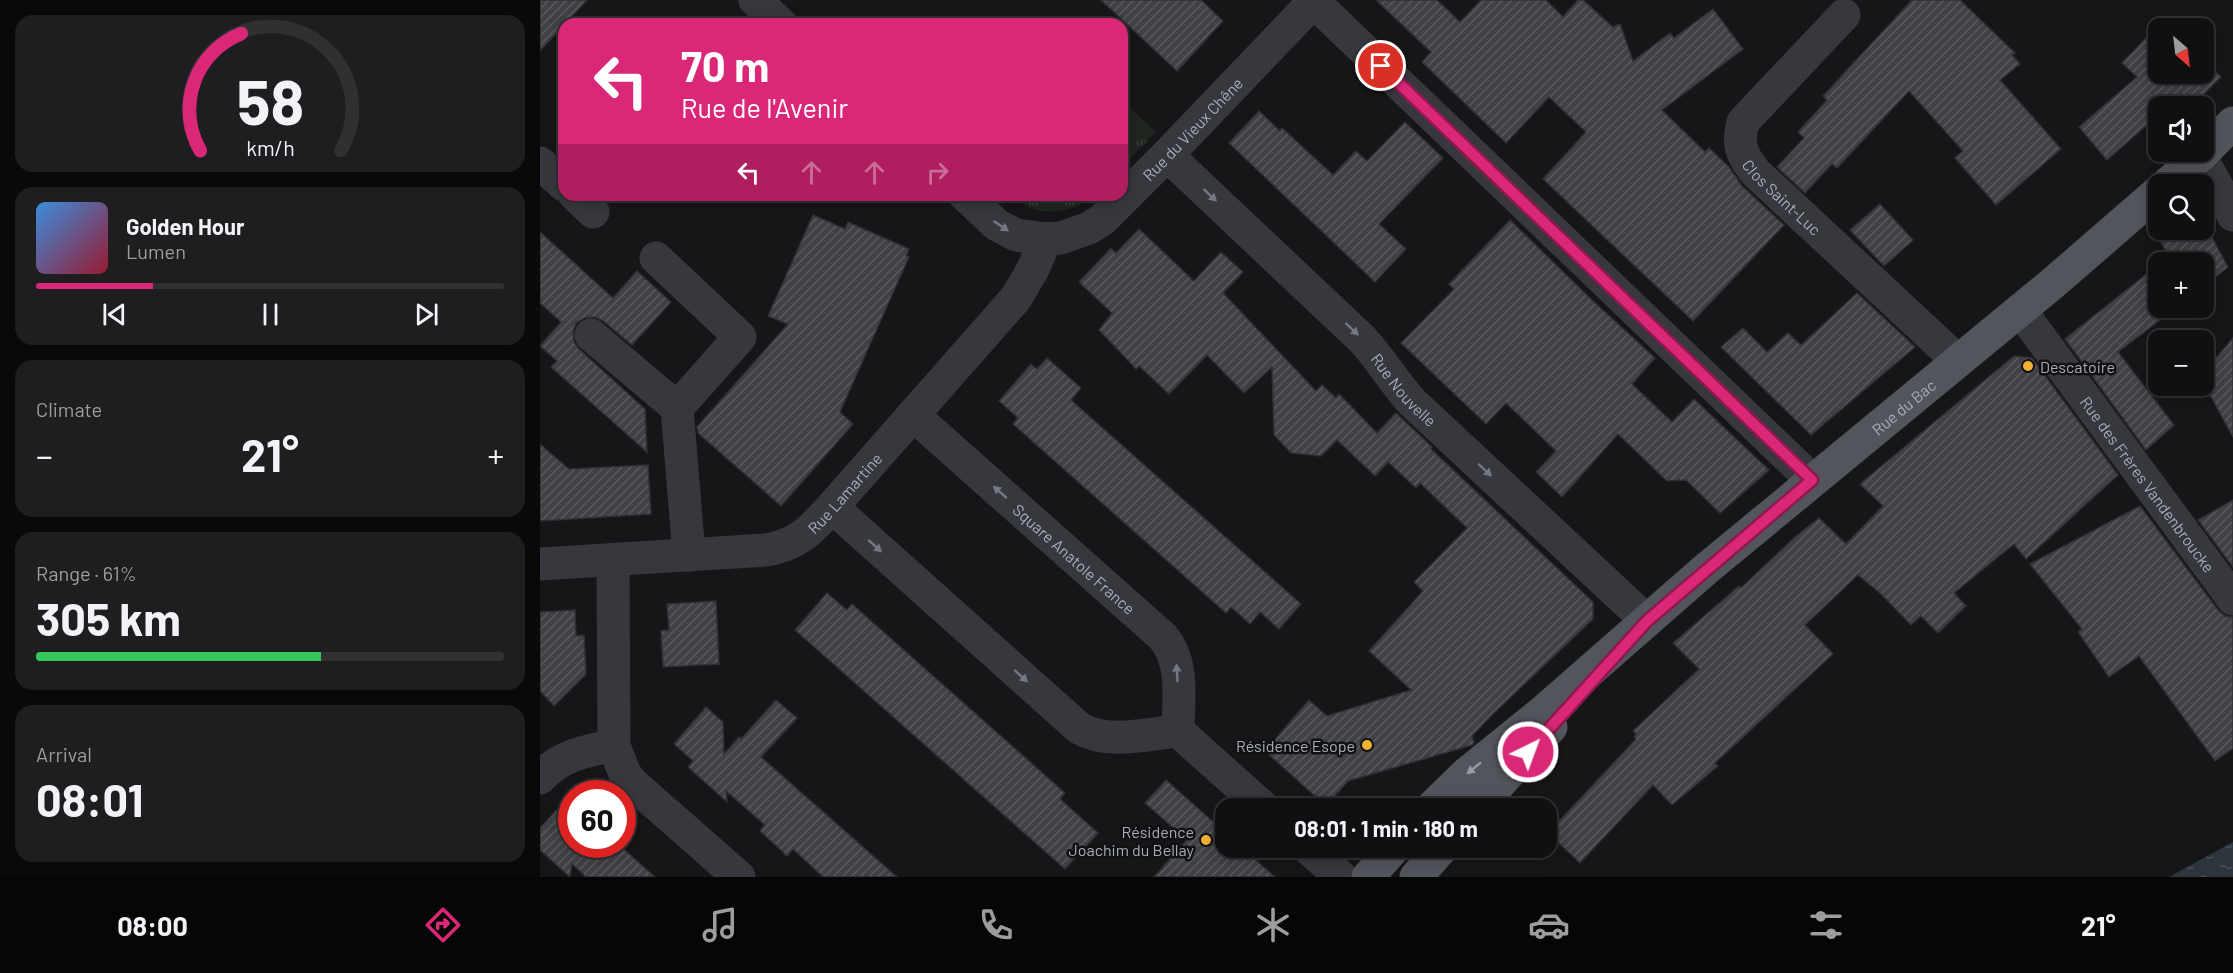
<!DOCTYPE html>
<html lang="en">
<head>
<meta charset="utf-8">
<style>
	:root { --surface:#101012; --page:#1e1e20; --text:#f1f3f6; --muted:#9c9d9f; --line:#303032; --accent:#db2777 }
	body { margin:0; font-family:Barlow,sans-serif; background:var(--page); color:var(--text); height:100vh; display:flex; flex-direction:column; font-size:22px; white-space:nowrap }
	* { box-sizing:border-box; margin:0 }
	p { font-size:20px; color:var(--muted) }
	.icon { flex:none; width:33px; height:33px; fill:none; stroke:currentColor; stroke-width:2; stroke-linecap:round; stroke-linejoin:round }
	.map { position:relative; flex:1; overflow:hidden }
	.drawer { display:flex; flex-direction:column; gap:15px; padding:15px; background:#09090a; width:540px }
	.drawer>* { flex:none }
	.banner { position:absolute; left:18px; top:18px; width:570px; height:183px; border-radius:18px; box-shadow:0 3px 15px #0003,0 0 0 2px var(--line); background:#db2777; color:#fff; overflow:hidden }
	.needle { width:39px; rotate:152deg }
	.buttons { position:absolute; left:1608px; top:18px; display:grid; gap:12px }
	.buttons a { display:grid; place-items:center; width:66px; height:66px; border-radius:12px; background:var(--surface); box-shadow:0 3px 15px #0003,0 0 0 2px var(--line); font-size:30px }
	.speed { position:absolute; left:18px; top:780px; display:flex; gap:12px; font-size:30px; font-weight:700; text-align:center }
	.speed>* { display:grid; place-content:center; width:78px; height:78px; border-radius:50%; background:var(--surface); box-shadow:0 3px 15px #0003,0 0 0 2px var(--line); line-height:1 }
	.speed .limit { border:9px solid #d22; background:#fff; color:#111 }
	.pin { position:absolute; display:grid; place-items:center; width:51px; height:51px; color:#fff; margin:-26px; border:3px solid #fff; border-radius:50%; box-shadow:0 2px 6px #0007 }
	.me { position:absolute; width:66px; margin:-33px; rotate:42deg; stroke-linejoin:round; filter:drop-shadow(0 0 4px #0008) }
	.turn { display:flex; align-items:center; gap:21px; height:126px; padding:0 24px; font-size:27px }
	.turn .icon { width:78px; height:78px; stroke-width:2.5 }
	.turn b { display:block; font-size:42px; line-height:51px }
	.lanes { display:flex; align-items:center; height:57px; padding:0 24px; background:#0003; justify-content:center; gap:30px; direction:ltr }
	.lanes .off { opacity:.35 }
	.big { font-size:45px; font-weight:700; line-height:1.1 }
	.drawer .tile { flex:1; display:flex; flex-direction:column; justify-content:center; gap:9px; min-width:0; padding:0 21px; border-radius:18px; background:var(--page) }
	.drawer .dial { align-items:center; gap:0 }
	.dial svg { height:156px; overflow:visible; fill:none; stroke:var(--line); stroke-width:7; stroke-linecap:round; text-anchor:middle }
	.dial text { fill:var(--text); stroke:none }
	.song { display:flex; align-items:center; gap:18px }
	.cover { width:72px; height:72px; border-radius:9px; background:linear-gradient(135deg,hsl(210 70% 55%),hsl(350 70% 35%)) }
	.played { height:6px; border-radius:3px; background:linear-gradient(90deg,var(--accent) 25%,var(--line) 25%) }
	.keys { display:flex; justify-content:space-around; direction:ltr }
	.heat { display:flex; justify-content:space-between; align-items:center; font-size:33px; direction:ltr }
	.charge { height:9px; border-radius:4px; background:linear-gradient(90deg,#34c759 61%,var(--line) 0) }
	.trip { position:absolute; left:675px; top:798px; width:342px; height:60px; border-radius:18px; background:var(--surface); box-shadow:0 3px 15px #0003,0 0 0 2px var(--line); font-weight:700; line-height:60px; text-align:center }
	.tab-bar { display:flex; height:96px; justify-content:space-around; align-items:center; background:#060607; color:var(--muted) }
	.tab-bar .icon { width:42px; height:42px }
	.tab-bar .on { color:var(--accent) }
	.tab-bar b { font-size:27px; color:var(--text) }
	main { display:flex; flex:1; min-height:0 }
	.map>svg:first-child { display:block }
	.grass { fill:url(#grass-tufts) }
	.water { fill:url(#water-ripples) }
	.building { fill:url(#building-hatch); stroke:#303034; stroke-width:1.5 }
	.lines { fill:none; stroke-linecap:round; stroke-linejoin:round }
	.minor { stroke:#37383d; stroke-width:33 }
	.major { stroke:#53555c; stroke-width:33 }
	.oneway { fill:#757881 }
	.oneway2 { fill:#979ba6 }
	.route-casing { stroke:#8e194d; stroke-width:15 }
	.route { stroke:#db2777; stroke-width:10 }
	.poi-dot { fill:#f2b134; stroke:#111113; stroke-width:2 }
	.labels { text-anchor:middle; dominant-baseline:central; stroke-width:5; stroke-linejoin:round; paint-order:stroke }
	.street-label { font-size:16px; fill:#a8adb8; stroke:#111113 }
	.poi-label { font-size:16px; fill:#a8adb8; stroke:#111113; text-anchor:end }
</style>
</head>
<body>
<main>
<section class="drawer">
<div class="tile dial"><svg viewBox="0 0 100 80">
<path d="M14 69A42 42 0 1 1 86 69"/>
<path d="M14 69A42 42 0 0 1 35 9" stroke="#db2777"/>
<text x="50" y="56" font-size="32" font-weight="700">58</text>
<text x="50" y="72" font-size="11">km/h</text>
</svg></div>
<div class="tile">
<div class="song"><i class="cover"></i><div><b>Golden Hour</b><p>Lumen</p></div></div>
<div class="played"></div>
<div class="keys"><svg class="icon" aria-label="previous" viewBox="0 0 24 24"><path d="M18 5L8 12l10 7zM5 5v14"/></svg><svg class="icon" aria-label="pause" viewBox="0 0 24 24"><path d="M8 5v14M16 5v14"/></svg><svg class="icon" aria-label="next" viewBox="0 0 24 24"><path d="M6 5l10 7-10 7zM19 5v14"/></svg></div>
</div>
<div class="tile"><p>Climate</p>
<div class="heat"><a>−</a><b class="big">21°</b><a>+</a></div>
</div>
<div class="tile"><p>Range · 61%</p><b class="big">305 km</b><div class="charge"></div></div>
<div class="tile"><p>Arrival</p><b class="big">08:01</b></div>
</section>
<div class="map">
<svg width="1693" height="877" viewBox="0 0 1693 877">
	<defs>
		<pattern id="grass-tufts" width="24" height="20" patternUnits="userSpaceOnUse" patternTransform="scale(1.5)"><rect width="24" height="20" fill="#1e261f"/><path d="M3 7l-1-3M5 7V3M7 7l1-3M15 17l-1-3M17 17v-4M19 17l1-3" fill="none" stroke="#3c433d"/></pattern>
		<pattern id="water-ripples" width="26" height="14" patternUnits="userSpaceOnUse" patternTransform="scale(1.5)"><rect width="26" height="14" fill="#2c353c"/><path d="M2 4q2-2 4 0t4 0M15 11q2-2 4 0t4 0" fill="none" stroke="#485056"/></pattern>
		<pattern id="building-hatch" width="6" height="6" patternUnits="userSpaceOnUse" patternTransform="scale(1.5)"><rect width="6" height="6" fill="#404145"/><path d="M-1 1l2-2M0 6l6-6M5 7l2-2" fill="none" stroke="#595a5e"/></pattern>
	</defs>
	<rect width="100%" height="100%" fill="#161618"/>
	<g class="grass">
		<polygon points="582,101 616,132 582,167"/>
		<path d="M473 195H554C542 208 518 213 501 211 491 209 480 202 470 198Z"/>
	</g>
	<polygon class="water" points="1693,842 1693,877 1629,877"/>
	<g class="building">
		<polygon points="0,0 47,0 0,51"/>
		<polygon points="561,0 661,0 683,21 637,71"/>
		<polygon points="836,0 897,0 920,22 941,0 1006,0 1023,17 1038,0 1043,0 1073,27 1080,24 1093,61 1130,33 1134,38 1173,9 1203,49 1122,110 1165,152 1169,148 1189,167 1202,186 1244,225 1153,321 1003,179 1046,132 1009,97 966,143 882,62 891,52"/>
		<polygon points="1372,0 1420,0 1475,53 1472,55 1480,64 1460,80 1521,149 1456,205 1415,158 1423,151 1369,91 1297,168 1292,164 1265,193 1237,167 1264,138 1258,132 1287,100 1283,96"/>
		<polygon points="1622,21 1630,28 1618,28 1618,74 1664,74 1664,60 1681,77 1652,106 1618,106 1618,115 1567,160 1539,127 1597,77 1582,63"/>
		<polygon points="719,111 740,131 742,128 793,175 816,151 827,161 865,122 903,158 839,224 866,249 835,282 689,143"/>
		<polygon points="1340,204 1373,240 1344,266 1310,230"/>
		<polygon points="273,215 305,229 308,222 369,249 366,256 369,257 300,412 313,424 241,506 158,433 157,427 248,324 228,316"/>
		<polygon points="970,220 1051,299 1115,358 1092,384 1132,422 1154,399 1229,470 1180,513 1146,480 1127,481 1078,434 1022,497 996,472 1016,451 966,403 946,424 861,343 914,289 909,284"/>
		<polygon points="599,229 654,281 681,252 703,272 683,293 776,391 782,385 796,398 799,394 837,433 856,413 892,447 891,449 1053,602 1053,619 952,715 932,736 934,743 932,745 808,781 786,806 725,751 769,700 787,716 871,690 829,651 883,591 874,582 927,528 880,483 876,488 848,462 835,476 797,440 781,456 751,453 734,435 732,367 704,393 667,355 629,394 599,366 596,369 559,330 572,313 539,282 571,248 576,253"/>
		<polygon points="1636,230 1668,230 1688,267 1664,286 1664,262 1622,262 1629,257 1621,242"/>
		<polygon points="0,232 73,298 97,271 131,302 92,345 63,321 55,317 44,318 36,323 33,332 34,342 39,349 105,409 107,452 11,367 17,361 0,346 21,322 0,303"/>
		<polygon points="1618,265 1618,308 1636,308 1578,352 1634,425 1606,450 1525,339"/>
		<polygon points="1317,293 1375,347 1271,435 1181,347 1203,328 1227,352 1248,333 1261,345"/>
		<polygon points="1693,338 1693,437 1664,384 1664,372"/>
		<polygon points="1474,356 1492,358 1578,475 1486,559 1474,544 1414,593 1426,606 1398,633 1381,616 1371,625 1341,594 1318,575 1265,625 1293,654 1175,763 1178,766 1132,805 1113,785 1040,863 1008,833 1096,739 1094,737 1096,734 1093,731 1159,669 1133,643 1199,586 1201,588 1255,537 1279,518 1306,544 1343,506 1320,484"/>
		<polygon points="507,358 541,388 531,400 761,604 739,629 720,612 710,624 691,607 686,613 473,424 478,418 459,401 491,364 497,369"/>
		<polygon points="0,444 29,469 108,465 111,514 0,521"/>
		<polygon points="1693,500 1693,567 1658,520"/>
		<polygon points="1600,506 1678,610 1685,616 1693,617 1693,748 1675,761 1599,656 1569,677 1538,632 1542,629 1490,564"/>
		<polygon points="287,593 307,610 312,604 525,793 520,799 558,833 525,869 255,630"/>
		<polygon points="176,601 179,664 123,667 121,631 129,630 127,604"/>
		<polygon points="35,610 36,636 44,635 46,674 14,706 0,691 0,612"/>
		<polygon points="236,700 257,718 221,757 357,877 283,877 253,849 247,856 220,831 225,825 186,791 187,802 148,767 153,761 134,744 166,707 183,722 184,754 199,737 201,739"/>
		<polygon points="626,780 686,833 686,848 702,848 735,877 614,877 647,840 605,803"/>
		<polygon points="32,793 32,844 78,844 115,877 46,877 32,864 30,877 0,850 0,828"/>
	</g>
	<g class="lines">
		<g class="minor">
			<polyline points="215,0 241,24"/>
			<polyline points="772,0 1272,480"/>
			<path id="s1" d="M1304 15 1203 122C1197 144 1201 154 1215 172L1417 360"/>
			<path id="s2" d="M627 155 822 339C841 359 854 383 873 403L1107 621"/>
			<polyline points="1660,156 1693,215"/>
			<polyline points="0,163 24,185"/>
			<polyline points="35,195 53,212"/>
			<path id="s3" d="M425 195 457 225 476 235 506 239 521 238 549 228 562 220 627 155 775 0"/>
			<polyline points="116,258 200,337 137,408"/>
			<path id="s4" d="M1480 310 1693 599"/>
			<polyline points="51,335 137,408 149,555"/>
			<path id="s5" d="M373 415 623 637C645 663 638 700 638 731"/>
			<path d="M292 507 539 728C568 745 606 734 638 731L724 808"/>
			<polyline points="73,560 74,746 85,774 93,784 199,877"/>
			<path id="s6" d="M0 564 226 550C259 544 270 531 292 507L476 298 493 269 506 239"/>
			<path d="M0 778C19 756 47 750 74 746"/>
			<polyline points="768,848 801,877"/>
		</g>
		<g class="major">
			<polyline points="1627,184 1660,156 1693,123"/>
			<path id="s7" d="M891 808 927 773 1005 710 1166 569 1513 283 1618 192"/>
			<polyline points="937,808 1011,727"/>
			<polyline points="828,877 854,848"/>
			<polyline points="876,877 902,848"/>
		</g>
	</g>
	<defs><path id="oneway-solid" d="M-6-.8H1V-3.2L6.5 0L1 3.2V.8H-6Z" transform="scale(1.5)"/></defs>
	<g class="oneway">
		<use href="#oneway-solid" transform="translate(670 195) rotate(43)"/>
		<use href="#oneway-solid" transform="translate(461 226) rotate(34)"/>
		<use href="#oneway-solid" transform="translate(812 329) rotate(43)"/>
		<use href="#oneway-solid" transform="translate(945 470) rotate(43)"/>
		<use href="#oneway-solid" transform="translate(460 492) rotate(-138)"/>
		<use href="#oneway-solid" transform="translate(335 546) rotate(42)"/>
		<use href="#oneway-solid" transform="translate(637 673) rotate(-93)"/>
		<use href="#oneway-solid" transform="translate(481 676) rotate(42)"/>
	</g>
	<use class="oneway2" href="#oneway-solid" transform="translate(934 768) rotate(141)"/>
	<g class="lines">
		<defs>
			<polyline id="route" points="841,66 1272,480 1107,621 988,752"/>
		</defs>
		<use href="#route" class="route-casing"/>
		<use href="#route" class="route"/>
	</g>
	<g class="poi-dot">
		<circle cx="1488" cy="366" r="6"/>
		<circle cx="827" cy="745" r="6"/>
		<circle cx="666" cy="840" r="6"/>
	</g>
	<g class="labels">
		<g class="street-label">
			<text stroke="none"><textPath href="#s3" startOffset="284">Rue du Vieux Chêne</textPath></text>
			<text stroke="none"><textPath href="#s1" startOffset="238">Clos Saint-Luc</textPath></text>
			<text stroke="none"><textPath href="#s2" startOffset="334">Rue Nouvelle</textPath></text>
			<text stroke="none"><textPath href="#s7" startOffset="620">Rue du Bac</textPath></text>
			<text stroke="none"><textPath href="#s4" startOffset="216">Rue des Frères Vandenbroucke</textPath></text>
			<text stroke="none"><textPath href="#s6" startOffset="326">Rue Lamartine</textPath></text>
			<text stroke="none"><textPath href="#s5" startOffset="216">Square Anatole France</textPath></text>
		</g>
		<g class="poi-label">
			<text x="1500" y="366" text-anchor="start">Descatoire</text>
			<text x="815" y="745">Résidence Esope</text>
			<text x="654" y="831">Résidence<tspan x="654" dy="18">Joachim du Bellay</tspan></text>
		</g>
	</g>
</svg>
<div class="buttons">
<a><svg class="needle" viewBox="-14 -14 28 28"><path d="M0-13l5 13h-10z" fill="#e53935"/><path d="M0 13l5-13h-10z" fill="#9c9d9f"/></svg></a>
<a><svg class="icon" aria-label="sound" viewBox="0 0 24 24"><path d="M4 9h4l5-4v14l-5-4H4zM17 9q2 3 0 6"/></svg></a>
<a><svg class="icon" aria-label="search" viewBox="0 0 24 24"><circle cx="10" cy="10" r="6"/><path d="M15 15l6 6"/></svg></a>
<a>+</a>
<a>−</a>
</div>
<div class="speed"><div class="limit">60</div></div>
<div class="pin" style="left:841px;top:66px;background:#d93025"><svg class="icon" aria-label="arrive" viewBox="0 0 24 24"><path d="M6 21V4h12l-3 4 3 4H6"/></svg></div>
<svg class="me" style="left:988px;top:752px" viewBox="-20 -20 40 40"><circle r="17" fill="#db2777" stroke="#fff" stroke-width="3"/><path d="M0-11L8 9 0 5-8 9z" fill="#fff"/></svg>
<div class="trip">08:01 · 1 min · 180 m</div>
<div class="banner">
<div class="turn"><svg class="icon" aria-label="left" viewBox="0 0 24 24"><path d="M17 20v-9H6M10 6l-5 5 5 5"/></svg><div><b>70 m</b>Rue de l'Avenir</div></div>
<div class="lanes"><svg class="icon" aria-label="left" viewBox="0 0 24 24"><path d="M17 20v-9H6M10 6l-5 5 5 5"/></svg><svg class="icon off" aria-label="ahead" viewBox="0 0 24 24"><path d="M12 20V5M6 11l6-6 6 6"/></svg><svg class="icon off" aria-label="ahead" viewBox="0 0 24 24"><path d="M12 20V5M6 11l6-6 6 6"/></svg><svg class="icon off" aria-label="right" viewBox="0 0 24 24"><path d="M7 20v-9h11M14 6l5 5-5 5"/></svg></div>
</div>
</div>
</main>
<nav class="tab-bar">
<b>08:00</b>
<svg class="icon on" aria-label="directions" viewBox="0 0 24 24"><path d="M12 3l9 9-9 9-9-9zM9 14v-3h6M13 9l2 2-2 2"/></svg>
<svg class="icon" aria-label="music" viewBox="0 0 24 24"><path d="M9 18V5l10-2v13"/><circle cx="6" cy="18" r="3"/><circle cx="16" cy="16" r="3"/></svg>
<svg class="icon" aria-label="phone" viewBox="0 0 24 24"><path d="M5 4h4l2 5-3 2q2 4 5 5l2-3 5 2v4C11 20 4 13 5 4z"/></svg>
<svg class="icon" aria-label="climate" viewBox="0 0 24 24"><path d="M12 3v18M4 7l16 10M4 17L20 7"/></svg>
<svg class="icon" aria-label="car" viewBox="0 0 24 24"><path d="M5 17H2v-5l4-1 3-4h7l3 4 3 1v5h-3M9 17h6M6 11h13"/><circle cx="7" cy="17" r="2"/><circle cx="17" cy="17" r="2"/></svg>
<svg class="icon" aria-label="filters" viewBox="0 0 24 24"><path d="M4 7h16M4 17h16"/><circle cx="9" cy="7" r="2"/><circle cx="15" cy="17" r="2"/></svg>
<b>21°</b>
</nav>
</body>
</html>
